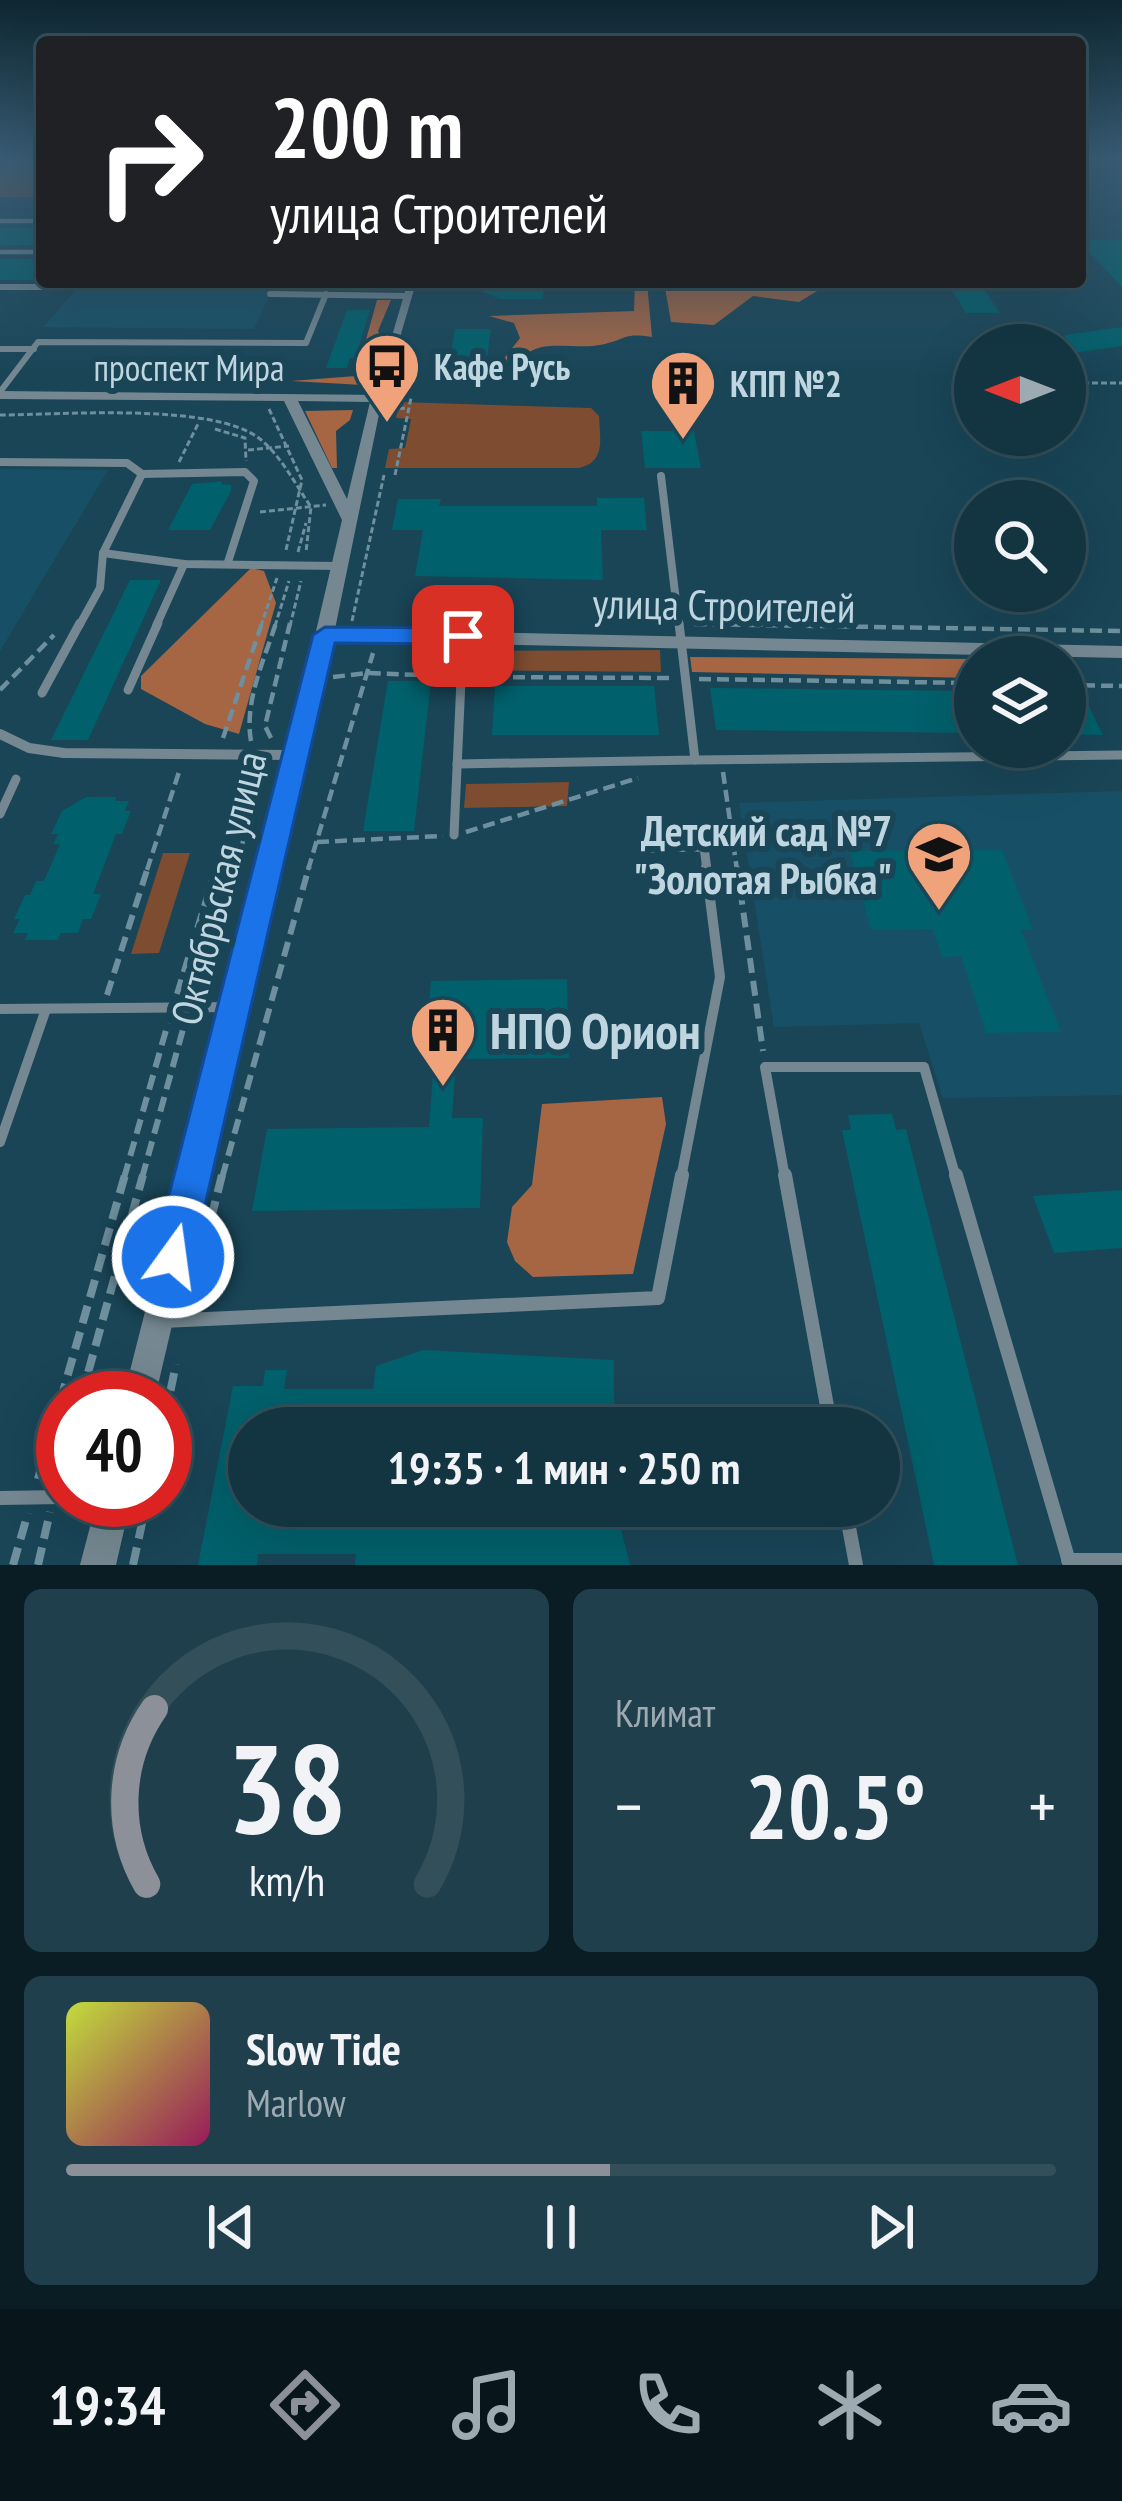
<!DOCTYPE html>
<html lang="ru">
<head>
<meta charset="utf-8">
<style>
	:root { --surface:#133441; --page:#203f4c; --text:#f1f3f6; --muted:#9daab1; --line:#324f5a; --accent:#8c9099 }
	body { margin:0; font-family:"PT Sans Narrow",sans-serif; background:var(--page); color:var(--text); height:100vh; display:flex; flex-direction:column; font-size:45px; white-space:nowrap }
	* { box-sizing:border-box; margin:0 }
	p { font-size:39px; color:var(--muted) }
	.icon { flex:none; width:66px; height:66px; fill:none; stroke:currentColor; stroke-width:2; stroke-linecap:round; stroke-linejoin:round }
	.map { position:relative; height:1565px; overflow:hidden }
	.sheet { display:flex; flex-direction:column; gap:24px; padding:24px; background:#0a1d24; flex:1 }
	.sheet>* { flex:none }
	.guide { position:absolute; left:36px; top:36px; width:1050px; height:252px; border-radius:12px; box-shadow:0 12px 48px #0002,0 0 0 3px var(--line); background:#202124; color:#fff; overflow:hidden }
	.needle { width:78px; rotate:270deg }
	.buttons { position:absolute; left:954px; top:324px; display:grid; gap:24px }
	.buttons a { display:grid; place-items:center; width:132px; height:132px; border-radius:50%; background:var(--surface); box-shadow:0 12px 48px #0002,0 0 0 3px var(--line); font-size:60px }
	.speed { position:absolute; left:36px; top:1371px; display:flex; gap:24px; font-size:60px; font-weight:700; text-align:center }
	.speed>* { display:grid; place-content:center; width:156px; height:156px; border-radius:50%; background:var(--surface); box-shadow:0 12px 48px #0002,0 0 0 3px var(--line); line-height:1 }
	.speed .limit { border:18px solid #d22; background:#fff; color:#111 }
	.pin { position:absolute; display:grid; place-items:center; width:102px; height:102px; color:#fff; margin:-51px; border-radius:24px; box-shadow:0 6px 18px #0006 }
	.me { position:absolute; width:132px; margin:-66px; rotate:14deg; stroke-linejoin:round; filter:drop-shadow(0 0 9px #0008) }
	.turn { display:flex; align-items:center; gap:42px; height:252px; padding:0 36px; font-size:54px }
	.turn .icon { width:156px; height:156px; stroke-width:2.5 }
	.turn b { display:block; font-size:84px; line-height:102px }
	.big { font-size:90px; font-weight:800; line-height:1.1 }
	.sheet .tile { flex:1; display:flex; flex-direction:column; justify-content:center; gap:18px; min-width:0; padding:0 42px; border-radius:18px; background:var(--page) }
	.sheet .dial { align-items:center; gap:0 }
	.dial svg { height:312px; overflow:visible; fill:none; stroke:var(--line); stroke-width:7; stroke-linecap:round; text-anchor:middle }
	.dial text { fill:var(--text); stroke:none }
	.song { display:flex; align-items:center; gap:36px }
	.cover { width:144px; height:144px; border-radius:18px; background:linear-gradient(135deg,hsl(70 70% 55%),hsl(330 70% 35%)) }
	.played { height:12px; border-radius:6px; background:linear-gradient(90deg,var(--accent) 55%,var(--line) 55%) }
	.keys { display:flex; justify-content:space-around; direction:ltr }
	.heat { display:flex; justify-content:space-between; align-items:center; font-size:66px; direction:ltr }
	.sheet .tiles { flex:1; display:grid; gap:24px; grid-template-columns:1fr 1fr }
	.tile:last-child { grid-column:span 2 }
	.trip { position:absolute; left:228px; top:1407px; width:672px; height:120px; border-radius:60px; background:var(--surface); box-shadow:0 12px 48px #0002,0 0 0 3px var(--line); font-weight:800; line-height:120px; text-align:center }
	.tabs { display:flex; height:192px; justify-content:space-around; align-items:center; background:#08151a; color:var(--muted) }
	.tabs .icon { width:84px; height:84px }
	.tabs .active { color:var(--accent) }
	.tabs b { font-size:54px; color:var(--text) }
	.map>svg:first-child { display:block }
	.built { fill:#175066 }
	.green { fill:#7d4c31 }
	.forest { fill:#a66543 }
	.building { fill:#00606b }
	.lines { fill:none; stroke-linecap:round; stroke-linejoin:round }
	.path-far3 { stroke:#6e8f9d; stroke-width:3; stroke-dasharray:6 3; stroke-linecap:butt }
	.path-far2 { stroke:#6e8f9d; stroke-width:4.5; stroke-dasharray:12 6; stroke-linecap:butt }
	.path-far1 { stroke:#6e8f9d; stroke-width:6; stroke-dasharray:15 8; stroke-linecap:butt }
	.path { stroke:#6e8f9d; stroke-width:8; stroke-dasharray:18 9; stroke-linecap:butt }
	.service-far5 { stroke:#758891; stroke-width:4.5 }
	.service-far4 { stroke:#758891; stroke-width:6 }
	.service-far3 { stroke:#758891; stroke-width:8 }
	.service-far2 { stroke:#758891; stroke-width:9 }
	.service-far1 { stroke:#758891; stroke-width:10 }
	.service { stroke:#758891; stroke-width:14 }
	.pedestrian { stroke:#758891; stroke-width:10 }
	.minor { stroke:#758891; stroke-width:8 }
	.tertiary { fill:#758891; fill-rule:evenodd }
	.route { fill:#1a73e8; stroke:#114b97; stroke-width:3 }
	.labels { text-anchor:middle; dominant-baseline:central; stroke-width:12; stroke-linejoin:round; paint-order:stroke }
	.far-poi-label { font-size:36px; font-weight:bold; fill:#bfd5e0; stroke:#194557; text-anchor:start }
	.far-street-label { font-size:36px; fill:#bfd5e0; stroke:#194557 }
	.street-label { font-size:42px; fill:#bfd5e0; stroke:#194557 }
	.poi-label { font-size:42px; font-weight:bold; fill:#bfd5e0; stroke:#194557; text-anchor:end }
	.near-poi-label { font-size:51px; font-weight:bold; fill:#bfd5e0; stroke:#194557; text-anchor:start }
</style>
</head>
<body>
<div class="map">
<svg width="1122" height="1565" viewBox="0 0 1122 1565">
	<rect width="100%" height="100%" fill="#194557"/>
	<g class="built">
		<polygon points="83,282 276,282 254,329 43,327"/>
		<polygon points="0,469 108,470 0,651"/>
		<polygon points="1122,791 1122,1095 943,1098 919,1023 774,1027 739,803"/>
	</g>
	<g class="green">
		<rect x="0" y="160" width="42" height="37"/>
		<path d="M399 402 591 408 599 416C600 439 606 462 579 468H385L389 449 405 448 411 419 396 418Z"/>
		<polygon points="660,650 661,672 472,670 472,651"/>
		<polygon points="569,782 567,806 464,808 466,784"/>
		<polygon points="163,853 190,853 159,953 131,954"/>
	</g>
	<g class="forest">
		<path d="M635 282H647L652 337C623 333 629 338 605 344 571 353 524 329 515 377L500 376 496 369 520 338 514 323 489 316 634 311Z"/>
		<polygon points="664,282 832,282 799,302 753,296 714,325 671,322"/>
		<polygon points="377,300 391,300 378,331 383,340 373,381 363,385 291,381 356,376"/>
		<polygon points="353,410 350,420 336,431 337,468 332,468 305,411"/>
		<polygon points="251,568 264,571 276,603 239,734 205,724 141,689 141,676"/>
		<polygon points="690,657 975,659 975,678 692,672"/>
		<polygon points="662,1097 666,1124 633,1274 533,1277 515,1261 507,1242 512,1207 532,1185 542,1104"/>
	</g>
	<g class="building">
		<rect x="0" y="228" width="42" height="17"/>
		<polygon points="1080,240 1122,240 1122,287 1080,242"/>
		<polygon points="0,259 42,259 42,272 35,280 0,280"/>
		<polygon points="459,282 544,282 543,299 500,299"/>
		<polygon points="947,282 979,282 1000,313 966,313"/>
		<polygon points="347,310 370,310 355,358 350,358 347,368 326,368"/>
		<polygon points="1122,327 1122,346 1065,354 1065,335"/>
		<polygon points="455,329 491,329 485,373 448,373"/>
		<polygon points="641,431 694,431 701,468 645,468"/>
		<polygon points="222,481 221,484 231,485 231,491 210,530 168,530 192,484"/>
		<polygon points="597,498 644,498 647,530 601,530 603,580 415,576 423,530 392,530 398,499 441,499 439,506 597,506"/>
		<polygon points="130,580 161,580 88,740 51,740"/>
		<polygon points="388,681 431,681 414,831 363,831"/>
		<polygon points="495,686 654,686 659,735 492,735"/>
		<polygon points="710,688 975,691 975,733 716,730"/>
		<polygon points="1065,692 1082,692 1103,735 1065,734"/>
		<polygon points="86,797 116,797 115,801 129,801 125,811 131,811 122,834 116,834 98,881 93,894 101,894 91,919 83,919 78,933 61,933 58,940 25,940 28,933 13,933 20,919 14,919 25,895 30,895 36,881 44,881 60,844 53,844 58,834 51,834 62,811"/>
		<polygon points="1002,850 1033,930 1021,930 1061,1032 986,1033 961,956 942,957 933,929 871,930 850,851"/>
		<polygon points="567,979 569,1058 456,1059 452,1118 483,1118 480,1208 252,1211 267,1129 429,1127 434,1059 424,1059 431,981"/>
		<polygon points="892,1114 896,1130 906,1129 1018,1565 934,1565 842,1130 851,1130 848,1115"/>
		<polygon points="1122,1190 1122,1248 1054,1253 1033,1196"/>
		<polygon points="423,1350 614,1360 614,1428 249,1428 249,1506 615,1506 630,1565 355,1565 356,1554 258,1554 257,1565 198,1565 233,1386 263,1386 265,1370 287,1370 284,1389 373,1389 376,1366"/>
	</g>
	<g class="lines">
		<g class="path-far3">
			<polyline points="969,383 975,383"/>
			<polyline points="1065,383 1122,383"/>
			<polyline points="269,409 302,480 286,550"/>
			<polyline points="390,409 408,408"/>
			<polyline points="393,410 396,398"/>
			<path d="M0 415C61 415 214 402 260 439 282 457 295 484 311 507L306 552"/>
			<polyline points="215,429 245,438 246,461"/>
			<polyline points="248,450 289,446"/>
			<polyline points="179,462 198,424"/>
			<polyline points="395,475 411,398"/>
			<polyline points="260,512 326,505"/>
			<polyline points="298,552 306,523"/>
			<polyline points="352,621 384,475"/>
			<polyline points="694,624 835,626"/>
			<polyline points="261,626 277,578"/>
			<polyline points="275,626 289,581"/>
			<polyline points="290,626 301,581"/>
		</g>
		<g class="path-far2">
			<polyline points="694,624 1122,631"/>
			<polyline points="333,677 368,673 447,676"/>
			<polyline points="477,677 669,678"/>
			<polyline points="699,679 975,683"/>
			<polyline points="1065,685 1122,686"/>
			<polyline points="0,690 54,635"/>
			<polyline points="223,738 262,623"/>
			<polyline points="271,738 265,726 290,623"/>
			<path d="M251 741C244 702 264 660 276 623"/>
			<polyline points="723,772 737,870"/>
			<polyline points="466,832 638,778"/>
			<polyline points="317,842 443,836"/>
			<polyline points="147,870 179,772"/>
			<polyline points="215,870 245,770"/>
			<polyline points="235,870 263,770"/>
			<polyline points="308,870 373,653"/>
		</g>
		<g class="path-far1">
			<polyline points="737,867 763,1051"/>
			<polyline points="202,991 236,867"/>
			<polyline points="177,994 216,867"/>
			<polyline points="107,995 148,867"/>
			<polyline points="124,1178 168,1023"/>
			<polyline points="142,1178 185,1022"/>
			<polyline points="222,1178 309,867"/>
		</g>
		<g class="path">
			<polyline points="198,1271 222,1175"/>
			<polyline points="81,1398 143,1175"/>
			<polyline points="165,1417 176,1364"/>
			<polyline points="59,1478 63,1462"/>
			<polyline points="38,1479 125,1175"/>
			<polyline points="13,1565 28,1513"/>
			<polyline points="38,1565 50,1512"/>
			<polyline points="133,1565 147,1500"/>
		</g>
		<g class="service-far5">
			<polyline points="0,221 42,221"/>
			<polyline points="0,252 42,252"/>
		</g>
		<g class="service-far4">
			<polyline points="0,287 46,287 50,282"/>
			<polyline points="270,294 409,296"/>
			<polyline points="0,349 34,349"/>
			<polyline points="0,392 38,342 306,343 326,294"/>
		</g>
		<g class="service-far3">
			<polyline points="0,462 127,463 142,474 103,553 184,564 341,566"/>
			<polyline points="142,474 245,472 254,481 228,562"/>
			<polyline points="661,476 679,626"/>
			<polyline points="79,626 100,588 103,553"/>
			<polyline points="156,626 184,564"/>
		</g>
		<g class="service-far2">
			<polyline points="128,690 158,623"/>
			<polyline points="42,693 80,623"/>
			<polyline points="695,760 1122,755"/>
			<polyline points="457,764 695,760 679,623"/>
			<polyline points="0,814 16,779"/>
			<polyline points="454,835 463,636"/>
			<polyline points="649,848 704,847 707,870"/>
		</g>
		<g class="service-far1">
			<polyline points="0,1009 235,1007"/>
			<polyline points="0,1142 46,1009"/>
			<polyline points="681,1178 720,977 706,867"/>
			<polyline points="785,1178 765,1067 924,1067 956,1178"/>
		</g>
		<g class="service">
			<polyline points="785,1175 831,1428"/>
			<polyline points="956,1175 1070,1565"/>
			<polyline points="163,1321 658,1298 682,1175"/>
			<polyline points="0,1498 63,1497"/>
			<polyline points="845,1506 856,1565"/>
			<polyline points="1068,1560 1122,1560"/>
		</g>
		<polyline class="pedestrian" points="0,734 29,748 64,753 297,755"/>
		<polyline class="minor" points="378,398 412,282"/>
		<g class="tertiary">
			<path d="M0 391 383 395 335 629 1122 646V658L332 641 155 1398H123L287 755 342 520 284 401 0 399ZM298 401 370 402 347 499Z"/>
			<polygon points="97,1500 131,1500 116,1565 80,1565"/>
		</g>
	</g>
	<linearGradient id="sky" x2="0" y2="1"><stop stop-color="#0e2630"/><stop offset="0.42" stop-color="#385c74"/><stop offset="1" stop-color="#385c74" stop-opacity="0"/></linearGradient>
	<rect width="1122" height="377" fill="url(#sky)"/>
	<polygon class="route" points="325,627 463,628 475,636 463,644 335,643 193,1257 187,1271 173,1277 159,1271 153,1257 313,635"/>
	<defs>
		<symbol id="bus-pin" viewBox="-11 -11 22 30"><path d="M0 17L-7.5 6A9.5 9.5 0 1 1 7.5 6Z" fill="#f0a27a" stroke="#194557"/><path d="M-5-6H5V4H4V6H2V4H-2V6H-4V4H-5ZM-3.5-4V0h7V-4ZM-3.5 1.2v1.5H-2V1.2ZM2 1.2v1.5H3.5V1.2Z" fill="#111"/></symbol>
		<symbol id="building-pin" viewBox="-11 -11 22 30"><path d="M0 17L-7.5 6A9.5 9.5 0 1 1 7.5 6Z" fill="#f0a27a" stroke="#194557"/><path d="M-4-6H4V6H1V3H-1V6H-4ZM-2.5-4.3h1.7v1.8h-1.7ZM.8-4.3h1.7v1.8H.8ZM-2.5-1h1.7V.8h-1.7ZM.8-1h1.7V.8H.8Z" fill="#111"/></symbol>
		<symbol id="school-pin" viewBox="-11 -11 22 30"><path d="M0 17L-7.5 6A9.5 9.5 0 1 1 7.5 6Z" fill="#f0a27a" stroke="#194557"/><path d="M0-5L7-2L0 1L-7-2ZM-4 1L0 2.5L4 1V4Q0 6-4 4Z" fill="#111"/></symbol>
	</defs>
	<g fill-rule="evenodd">
		<use href="#bus-pin" x="349" y="328" width="76" height="104"/>
		<use href="#building-pin" x="645" y="345" width="76" height="104"/>
		<use href="#school-pin" x="901" y="816" width="76" height="104"/>
		<use href="#building-pin" x="405" y="992" width="76" height="104"/>
	</g>
	<g class="labels">
		<g class="far-poi-label">
			<text x="434" y="366">Кафе Русь</text>
			<text x="730" y="383">КПП №2</text>
		</g>
		<g class="far-street-label">
			<text x="189" y="367">проспект Мира</text>
		</g>
		<g class="street-label">
			<text transform="translate(724 605) rotate(1)">улица Строителей</text>
			<text transform="translate(218 888) rotate(-76)">Октябрьская улица</text>
		</g>
		<g class="poi-label">
			<text x="892" y="830">Детский сад №7<tspan x="892" dy="48">"Золотая Рыбка"</tspan></text>
		</g>
		<g class="near-poi-label">
			<text x="490" y="1030">НПО Орион</text>
		</g>
	</g>
</svg>
<div class="buttons">
<a><svg class="needle" viewBox="-14 -14 28 28"><path d="M0-13l5 13h-10z" fill="#e53935"/><path d="M0 13l5-13h-10z" fill="#9daab1"/></svg></a>
<a><svg class="icon" aria-label="search" viewBox="0 0 24 24"><circle cx="10" cy="10" r="6"/><path d="M15 15l6 6"/></svg></a>
<a><svg class="icon" aria-label="layers" viewBox="0 0 24 24"><path d="M12 4l9 5-9 5-9-5zM3 14l9 5 9-5"/></svg></a>
</div>
<div class="speed"><div class="limit">40</div></div>
<div class="pin" style="left:463px;top:636px;background:#d93025"><svg class="icon" aria-label="arrive" viewBox="0 0 24 24"><path d="M6 21V4h12l-3 4 3 4H6"/></svg></div>
<svg class="me" style="left:173px;top:1257px" viewBox="-20 -20 40 40"><circle r="17" fill="#1a73e8" stroke="#fff" stroke-width="3"/><path d="M0-11L8 9 0 5-8 9z" fill="#fff"/></svg>
<div class="trip">19:35 · 1 мин · 250 m</div>
<div class="guide">
<div class="turn"><svg class="icon" aria-label="right" viewBox="0 0 24 24"><path d="M7 20v-9h11M14 6l5 5-5 5"/></svg><div><b>200 m</b>улица Строителей</div></div>
</div>
</div>
<section class="sheet">
<div class="tiles">
<div class="tile dial"><svg viewBox="0 0 100 80">
<path d="M14 69A42 42 0 1 1 86 69"/>
<path d="M14 69A42 42 0 0 1 16 24" stroke="#8c9099"/>
<text x="50" y="56" font-size="32" font-weight="700">38</text>
<text x="50" y="72" font-size="11">km/h</text>
</svg></div>
<div class="tile"><p>Климат</p>
<div class="heat"><a>−</a><b class="big">20.5°</b><a>+</a></div>
</div>
<div class="tile">
<div class="song"><i class="cover"></i><div><b>Slow Tide</b><p>Marlow</p></div></div>
<div class="played"></div>
<div class="keys"><svg class="icon" aria-label="previous" viewBox="0 0 24 24"><path d="M18 5L8 12l10 7zM5 5v14"/></svg><svg class="icon" aria-label="pause" viewBox="0 0 24 24"><path d="M8 5v14M16 5v14"/></svg><svg class="icon" aria-label="next" viewBox="0 0 24 24"><path d="M6 5l10 7-10 7zM19 5v14"/></svg></div>
</div>
</div>
</section>
<nav class="tabs">
<b>19:34</b>
<svg class="icon active" aria-label="directions" viewBox="0 0 24 24"><path d="M12 3l9 9-9 9-9-9zM9 14v-3h6M13 9l2 2-2 2"/></svg>
<svg class="icon" aria-label="music" viewBox="0 0 24 24"><path d="M9 18V5l10-2v13"/><circle cx="6" cy="18" r="3"/><circle cx="16" cy="16" r="3"/></svg>
<svg class="icon" aria-label="phone" viewBox="0 0 24 24"><path d="M5 4h4l2 5-3 2q2 4 5 5l2-3 5 2v4C11 20 4 13 5 4z"/></svg>
<svg class="icon" aria-label="climate" viewBox="0 0 24 24"><path d="M12 3v18M4 7l16 10M4 17L20 7"/></svg>
<svg class="icon" aria-label="car" viewBox="0 0 24 24"><path d="M5 17H2v-5l4-1 3-4h7l3 4 3 1v5h-3M9 17h6M6 11h13"/><circle cx="7" cy="17" r="2"/><circle cx="17" cy="17" r="2"/></svg>
</nav>
</body>
</html>
